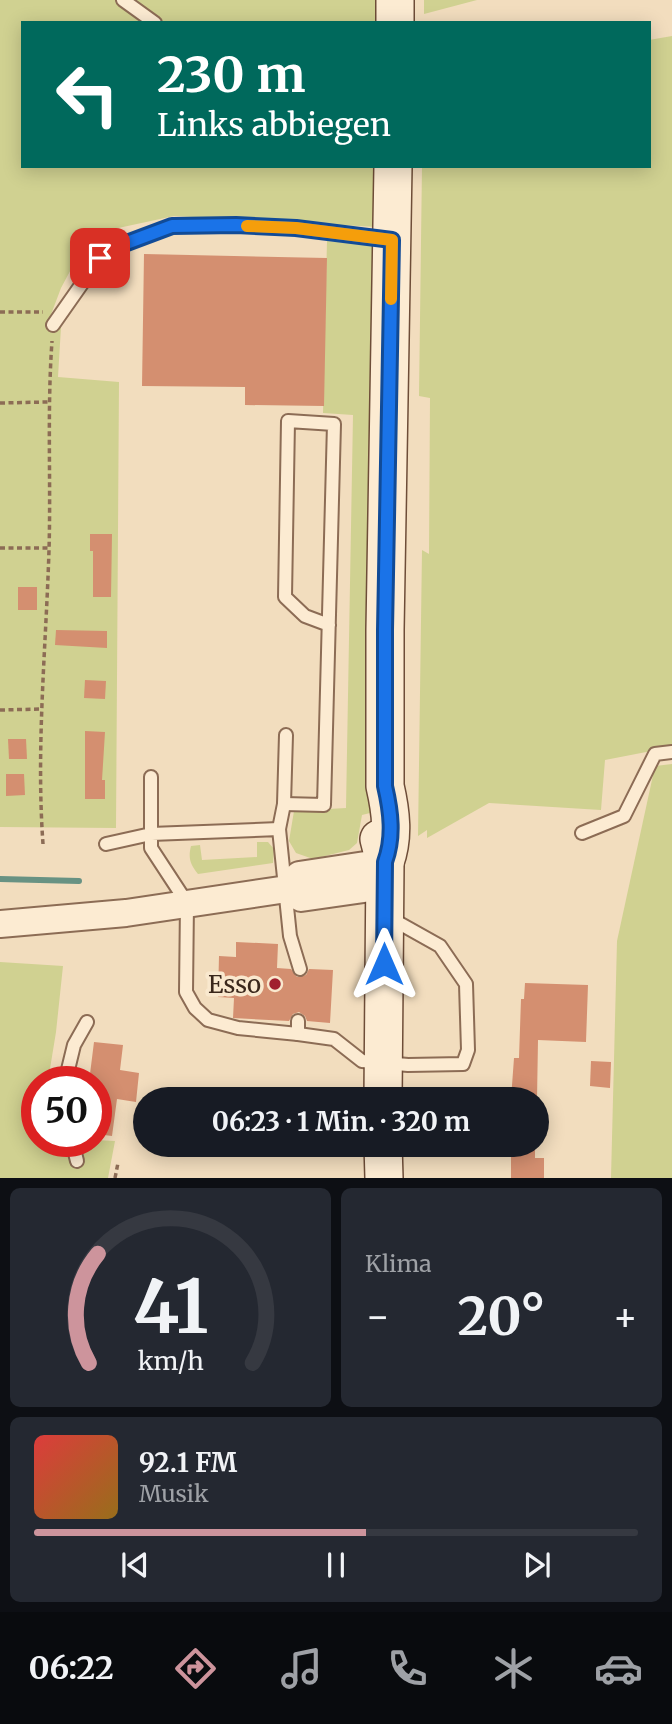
<!DOCTYPE html>
<html lang="de">
<head>
<meta charset="utf-8">
<style>
	:root { --surface:#171b24; --page:#242831; --text:#f1f3f6; --muted:#9ea1a6; --line:#363941; --accent:#cd949c }
	body { margin:0; font-family:Merriweather,serif; background:var(--page); color:var(--text); height:100vh; display:flex; flex-direction:column; font-size:26px; white-space:nowrap }
	* { box-sizing:border-box; margin:0 }
	p { font-size:23px; color:var(--muted) }
	.icon { flex:none; width:38px; height:38px; fill:none; stroke:currentColor; stroke-width:2; stroke-linecap:round; stroke-linejoin:round }
	.map { position:relative; height:1178px; overflow:hidden }
	.sheet { display:flex; flex-direction:column; gap:10px; padding:10px; background:#0d0f14; flex:1 }
	.sheet>* { flex:none }
	.hud { position:absolute; left:21px; top:21px; width:630px; height:147px; border-radius:0px; box-shadow:0 4px 18px #0003; background:#00695c; color:#fff; overflow:hidden }
	.speed { position:absolute; left:21px; top:1066px; display:flex; gap:14px; font-size:35px; font-weight:700; text-align:center }
	.speed>* { display:grid; place-content:center; width:91px; height:91px; border-radius:50%; background:var(--surface); box-shadow:0 4px 18px #0003; line-height:1 }
	.speed .limit { border:10px solid #d22; background:#fff; color:#111 }
	.pin { position:absolute; display:grid; place-items:center; width:60px; height:60px; color:#fff; margin:-30px; border-radius:14px; box-shadow:0 4px 10px #0006 }
	.me { position:absolute; width:77px; margin:-38px; rotate:0deg; stroke-linejoin:round; filter:drop-shadow(0 0 5px #0008) }
	.turn { display:flex; align-items:center; gap:24px; height:147px; padding:0 21px; font-size:32px }
	.turn .icon { width:91px; height:91px; stroke-width:2.5 }
	.turn b { display:block; font-size:49px; line-height:60px }
	.big { font-size:52px; font-weight:700; line-height:1.1 }
	.sheet .widget { flex:1; display:flex; flex-direction:column; justify-content:center; gap:10px; min-width:0; padding:0 24px; border-radius:10px; background:var(--page) }
	.sheet .dial { align-items:center; gap:0 }
	.dial svg { height:182px; overflow:visible; fill:none; stroke:var(--line); stroke-width:7; stroke-linecap:round; text-anchor:middle }
	.dial text { fill:var(--text); stroke:none }
	.song { display:flex; align-items:center; gap:21px }
	.cover { width:84px; height:84px; border-radius:10px; background:linear-gradient(135deg,hsl(0 70% 55%),hsl(40 70% 35%)) }
	.played { height:7px; border-radius:4px; background:linear-gradient(90deg,var(--accent) 55%,var(--line) 55%) }
	.keys { display:flex; justify-content:space-around; direction:ltr }
	.heat { display:flex; justify-content:space-between; align-items:center; font-size:38px; direction:ltr }
	.sheet .tiles { flex:1; display:grid; gap:10px; grid-template-columns:1fr 1fr }
	.widget:last-child { grid-column:span 2 }
	.trip { position:absolute; left:133px; top:1087px; width:416px; height:70px; border-radius:35px; background:var(--surface); box-shadow:0 4px 18px #0003; font-weight:700; line-height:70px; text-align:center }
	.tab-bar { display:flex; height:112px; justify-content:space-around; align-items:center; background:#090b0e; color:var(--muted) }
	.tab-bar .icon { width:49px; height:49px }
	.tab-bar .active { color:var(--accent) }
	.tab-bar b { font-size:32px; color:var(--text) }
	.map>svg:first-child { display:block }
	.green { fill:#d0d191 }
	.lines { fill:none; stroke-linecap:round; stroke-linejoin:round }
	.stream { stroke:#689283; stroke-width:6 }
	.building { fill:#d48f70 }
	.service-casing { stroke:#8c6c55; stroke-width:16 }
	.minor-casing { stroke:#8c6c55; stroke-width:30 }
	.secondary-casing { stroke:#6e4d38; stroke-width:40 }
	.path { stroke:#8c6c55; stroke-width:3.5; stroke-dasharray:5 3.5; stroke-linecap:butt }
	.service { stroke:#fcebd2; stroke-width:12 }
	.minor { stroke:#fcebd2; stroke-width:26 }
	.secondary { stroke:#fcebd2; stroke-width:37 }
	.route-casing { stroke:#114b97; stroke-width:18 }
	.route { stroke:#1a73e8; stroke-width:12 }
	.slow { stroke:#f59e0b; stroke-width:12 }
	.poi-dot { fill:#a11f2e; stroke:#f9e8ce; stroke-width:2.5 }
	.labels { text-anchor:middle; dominant-baseline:central; stroke-width:7; stroke-linejoin:round; paint-order:stroke }
	.poi-label { font-size:24px; fill:#3a271b; stroke:#f9e8ce; text-anchor:end }
</style>
</head>
<body>
<div class="map">
<svg width="672" height="1178" viewBox="0 0 672 1178">
	<rect width="100%" height="100%" fill="#f2ddbe"/>
	<g class="green">
		<polygon points="0,0 386,0 385,23 23,23 23,166 380,166 377,227 174,216 109,230 84,245 61,288 47,325 61,327 58,377 119,382 116,828 0,827"/>
		<polygon points="424,0 477,0 424,14"/>
		<polygon points="672,36 672,747 605,760 601,810 489,803 427,838 427,830 418,836 422,550 429,554 430,398 419,396 422,166 649,166 649,40"/>
		<polygon points="327,241 381,246 370,813 362,815 357,843 349,850 313,859 296,853 289,841 294,811 346,808 353,415 323,413"/>
		<polygon points="672,764 672,1178 611,1178 617,941 655,766"/>
		<path d="M257 842H268L274 849 273 863 198 874C190 864 188 858 191 846L200 845 202 860 257 857Z"/>
		<polygon points="0,962 63,966 56,1032 48,1081 37,1082 37,1141 96,1140 115,1141 108,1178 0,1178"/>
	</g>
	<g class="lines">
		<polyline class="stream" points="0,879 79,881"/>
	</g>
	<g class="building">
		<polygon points="144,254 327,258 324,406 245,405 245,387 142,386"/>
		<polygon points="90,534 112,534 111,597 93,597 93,551 90,551"/>
		<rect x="18" y="587" width="19" height="23"/>
		<polygon points="56,630 107,631 107,648 55,645"/>
		<polygon points="85,680 106,681 105,699 84,698"/>
		<polygon points="85,731 105,732 102,780 105,780 105,799 85,799"/>
		<polygon points="8,739 26,739 27,759 9,759"/>
		<polygon points="6,774 24,774 25,795 6,796"/>
		<polygon points="236,942 278,944 277,968 291,969 297,977 306,975 309,969 333,970 330,1023 307,1021 305,1016 299,1012 293,1014 289,1021 233,1018 234,998 218,997 219,956 236,957"/>
		<polygon points="525,983 588,985 586,1042 538,1040 537,1099 511,1099 514,1058 519,1058 521,999 524,999"/>
		<polygon points="94,1042 123,1045 120,1070 139,1073 136,1102 117,1099 112,1136 96,1134 96,1082 89,1082"/>
		<polygon points="591,1061 611,1062 610,1088 590,1086"/>
		<polygon points="511,1144 535,1144 535,1158 544,1158 544,1178 511,1178"/>
	</g>
	<g class="lines">
		<defs>
			<g id="service">
				<polyline points="123,0 155,23"/>
				<polyline points="53,325 100,258 116,247 172,226 236,225 296,228 388,239"/>
				<polyline points="284,804 324,805 334,424 288,421 285,597 305,616 329,625"/>
				<polyline points="279,829 284,804 286,735"/>
				<polyline points="582,833 624,816 655,754 672,752"/>
				<polyline points="106,844 151,834 151,777"/>
				<polyline points="298,1021 298,1034 334,1039 362,1061 408,1065 463,1064 468,1050 466,984 440,946 390,918"/>
				<polyline points="298,1034 238,1028 208,1020 195,1008 186,992 187,903 151,848 151,834 279,829 290,936 300,969"/>
				<polyline points="65,1082 74,1045 87,1022"/>
				<polyline points="72,1141 77,1161"/>
			</g>
			<g id="minor">
				<polyline points="287,889 299,875 385,862"/>
				<polyline points="0,924 126,913 287,889 301,898 385,886"/>
			</g>
			<g id="secondary">
				<polyline points="395,23 395,0"/>
				<polyline points="379,839 385,862 383,1099"/>
				<path d="M385 862C394 837 391 812 385 786V630L393 166"/>
				<polyline points="383,1144 384,1178"/>
			</g>
		</defs>
		<use href="#service" class="service-casing"/>
		<use href="#minor" class="minor-casing"/>
		<use href="#secondary" class="secondary-casing"/>
		<g class="path">
			<polyline points="0,312 43,312"/>
			<polyline points="0,403 48,402"/>
			<polyline points="0,548 49,548"/>
			<polyline points="0,710 42,709"/>
			<path d="M43 844C36 747 46 648 49 550 51 480 47 412 52 341"/>
			<polyline points="115,1178 118,1163"/>
		</g>
		<use href="#service" class="service"/>
		<use href="#minor" class="minor"/>
		<use href="#secondary" class="secondary"/>
	</g>
	<g class="lines">
		<defs>
			<path id="route" d="M100 258 116 247 172 226 236 225 296 228 392 240 385 630V786C391 812 394 837 385 862L384 964"/>
		</defs>
		<use href="#route" class="route-casing"/>
		<use href="#route" class="route"/>
		<polyline class="slow" points="247,226 296,228 392,240 391,299"/>
	</g>
	<circle class="poi-dot" cx="275" cy="984" r="7"/>
	<g class="labels">
		<g class="poi-label">
			<text x="261" y="984">Esso</text>
		</g>
	</g>
</svg>
<div class="speed"><div class="limit">50</div></div>
<div class="pin" style="left:100px;top:258px;background:#d93025"><svg class="icon" aria-label="arrive" viewBox="0 0 24 24"><path d="M6 21V4h12l-3 4 3 4H6"/></svg></div>
<svg class="me" style="left:384px;top:964px" viewBox="-20 -20 40 40"><path d="M0-17L14 15 0 8-14 15z" fill="#1a73e8" stroke="#fff" stroke-width="4"/></svg>
<div class="trip">06:23 · 1 Min. · 320 m</div>
<div class="hud">
<div class="turn"><svg class="icon" aria-label="left" viewBox="0 0 24 24"><path d="M17 20v-9H6M10 6l-5 5 5 5"/></svg><div><b>230 m</b>Links abbiegen</div></div>
</div>
</div>
<section class="sheet">
<div class="tiles">
<div class="widget dial"><svg viewBox="0 0 100 80">
<path d="M14 69A42 42 0 1 1 86 69"/>
<path d="M14 69A42 42 0 0 1 18 21" stroke="#cd949c"/>
<text x="50" y="56" font-size="32" font-weight="700">41</text>
<text x="50" y="72" font-size="11">km/h</text>
</svg></div>
<div class="widget"><p>Klima</p>
<div class="heat"><a>−</a><b class="big">20°</b><a>+</a></div>
</div>
<div class="widget">
<div class="song"><i class="cover"></i><div><b>92.1 FM</b><p>Musik</p></div></div>
<div class="played"></div>
<div class="keys"><svg class="icon" aria-label="previous" viewBox="0 0 24 24"><path d="M18 5L8 12l10 7zM5 5v14"/></svg><svg class="icon" aria-label="pause" viewBox="0 0 24 24"><path d="M8 5v14M16 5v14"/></svg><svg class="icon" aria-label="next" viewBox="0 0 24 24"><path d="M6 5l10 7-10 7zM19 5v14"/></svg></div>
</div>
</div>
</section>
<nav class="tab-bar">
<b>06:22</b>
<svg class="icon active" aria-label="directions" viewBox="0 0 24 24"><path d="M12 3l9 9-9 9-9-9zM9 14v-3h6M13 9l2 2-2 2"/></svg>
<svg class="icon" aria-label="music" viewBox="0 0 24 24"><path d="M9 18V5l10-2v13"/><circle cx="6" cy="18" r="3"/><circle cx="16" cy="16" r="3"/></svg>
<svg class="icon" aria-label="phone" viewBox="0 0 24 24"><path d="M5 4h4l2 5-3 2q2 4 5 5l2-3 5 2v4C11 20 4 13 5 4z"/></svg>
<svg class="icon" aria-label="climate" viewBox="0 0 24 24"><path d="M12 3v18M4 7l16 10M4 17L20 7"/></svg>
<svg class="icon" aria-label="car" viewBox="0 0 24 24"><path d="M5 17H2v-5l4-1 3-4h7l3 4 3 1v5h-3M9 17h6M6 11h13"/><circle cx="7" cy="17" r="2"/><circle cx="17" cy="17" r="2"/></svg>
</nav>
</body>
</html>
